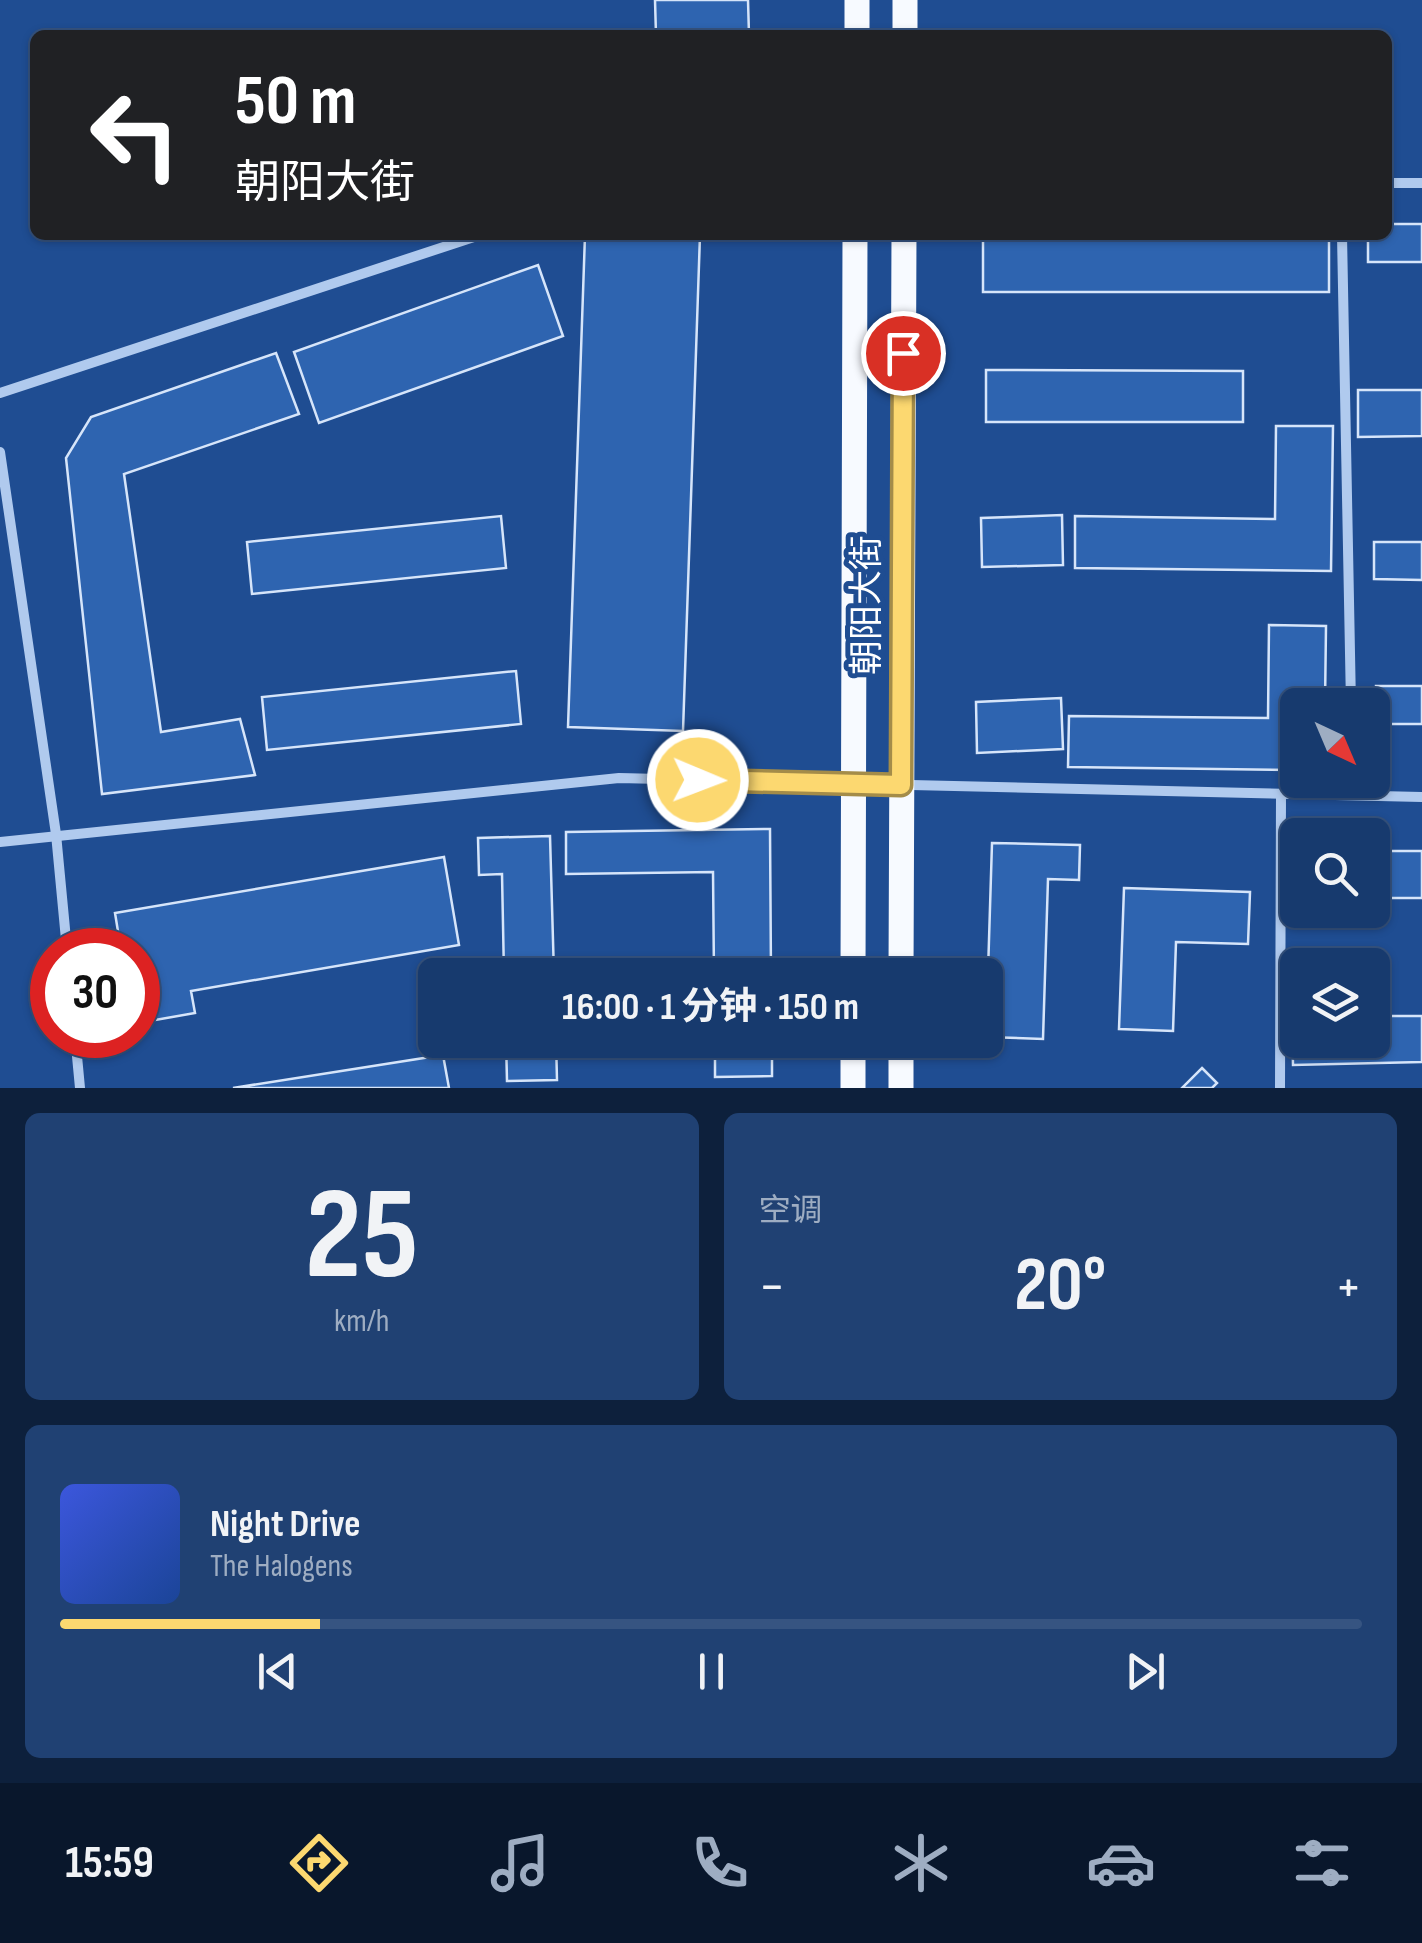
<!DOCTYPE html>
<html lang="zh">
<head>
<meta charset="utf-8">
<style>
	:root { --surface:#173a6e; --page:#204173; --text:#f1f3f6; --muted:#9eadc2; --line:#365481; --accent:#fcd870 }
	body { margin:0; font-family:"Sofia Sans Condensed","Noto Sans SC",sans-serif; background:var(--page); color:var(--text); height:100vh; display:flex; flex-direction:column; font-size:38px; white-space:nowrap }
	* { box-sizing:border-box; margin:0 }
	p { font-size:32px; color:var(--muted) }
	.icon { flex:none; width:55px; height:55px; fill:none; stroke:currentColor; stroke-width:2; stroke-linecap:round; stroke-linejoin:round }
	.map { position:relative; height:1088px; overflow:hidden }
	.panel { display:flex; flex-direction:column; gap:25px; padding:25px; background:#0d203c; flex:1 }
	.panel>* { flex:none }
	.hud { position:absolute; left:30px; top:30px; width:1362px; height:210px; border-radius:15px; box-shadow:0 2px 8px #0004,0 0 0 2px var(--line); background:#202124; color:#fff; overflow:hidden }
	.needle { width:65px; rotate:136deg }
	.fabs { position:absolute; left:1280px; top:688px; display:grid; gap:20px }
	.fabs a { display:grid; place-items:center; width:110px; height:110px; border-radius:15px; background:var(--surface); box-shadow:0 2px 8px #0004,0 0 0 2px var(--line); font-size:50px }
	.speed { position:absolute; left:30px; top:928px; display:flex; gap:20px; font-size:50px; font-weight:700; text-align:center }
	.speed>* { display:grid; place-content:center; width:130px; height:130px; border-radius:50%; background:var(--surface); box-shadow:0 2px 8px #0004,0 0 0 2px var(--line); line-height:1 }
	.speed .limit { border:15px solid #d22; background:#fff; color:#111 }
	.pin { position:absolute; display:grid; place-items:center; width:85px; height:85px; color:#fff; margin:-42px; border:5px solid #fff; border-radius:50%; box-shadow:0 2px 10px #0007 }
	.me { position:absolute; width:110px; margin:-55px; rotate:91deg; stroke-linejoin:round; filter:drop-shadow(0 0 8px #0008) }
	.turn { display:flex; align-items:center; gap:35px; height:210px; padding:0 40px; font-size:45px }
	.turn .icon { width:130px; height:130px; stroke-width:2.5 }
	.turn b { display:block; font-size:70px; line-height:85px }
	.big { font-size:75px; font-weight:700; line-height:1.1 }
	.panel .card { flex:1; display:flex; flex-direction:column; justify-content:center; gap:15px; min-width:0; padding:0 35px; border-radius:15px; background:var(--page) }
	.panel .dial { align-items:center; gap:0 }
	.dial b { font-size:130px; line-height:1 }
	.song { display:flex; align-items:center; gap:30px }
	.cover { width:120px; height:120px; border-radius:15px; background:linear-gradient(135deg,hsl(230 70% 55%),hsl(220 70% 35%)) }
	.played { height:10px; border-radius:5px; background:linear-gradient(90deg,var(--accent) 20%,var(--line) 20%) }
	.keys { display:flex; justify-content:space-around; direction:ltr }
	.heat { display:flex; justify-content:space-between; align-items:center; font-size:55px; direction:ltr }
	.panel .tiles { flex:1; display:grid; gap:25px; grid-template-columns:1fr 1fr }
	.card:last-child { grid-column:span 2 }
	.trip { position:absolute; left:418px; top:958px; width:585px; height:100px; border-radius:15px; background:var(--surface); box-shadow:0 2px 8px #0004,0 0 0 2px var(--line); font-weight:700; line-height:100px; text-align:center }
	.menu { display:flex; height:160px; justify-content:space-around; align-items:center; background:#09172c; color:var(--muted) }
	.menu .icon { width:70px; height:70px }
	.menu .active { color:var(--accent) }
	.menu b { font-size:45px; color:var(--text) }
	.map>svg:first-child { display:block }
	.building { fill:#2e64b0; stroke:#d6e5fa; stroke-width:2.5 }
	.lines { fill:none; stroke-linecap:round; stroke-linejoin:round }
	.street { stroke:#b0caee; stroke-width:10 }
	.primary { stroke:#f7faff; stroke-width:25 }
	.route-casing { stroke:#a48c49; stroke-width:25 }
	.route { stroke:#fcd870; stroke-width:18 }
	.labels { text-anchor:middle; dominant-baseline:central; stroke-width:10; stroke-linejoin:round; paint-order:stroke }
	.street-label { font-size:35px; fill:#fff; stroke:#1f4d92 }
</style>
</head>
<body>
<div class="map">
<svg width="1422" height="1088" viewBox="0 0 1422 1088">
	<rect width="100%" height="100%" fill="#1f4d92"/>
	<g class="building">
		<polygon points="655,0 748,0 749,35 656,35"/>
		<polygon points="1388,224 1422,224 1422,262 1368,262 1368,235 1388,235"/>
		<polygon points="585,235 700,235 683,731 568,727"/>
		<rect x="983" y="235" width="346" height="57"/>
		<polygon points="538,265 563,336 319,423 294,352"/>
		<polygon points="276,353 299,414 124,474 161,732 240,719 255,775 102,794 66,458 91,417"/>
		<polygon points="986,370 1243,371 1243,422 986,422"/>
		<polygon points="1358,390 1422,390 1422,436 1358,437"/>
		<polygon points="1276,426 1333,426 1331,571 1075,568 1075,516 1275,519"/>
		<polygon points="1062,515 1063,565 982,567 981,518"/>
		<polygon points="501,516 506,568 252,594 247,542"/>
		<polygon points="1374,542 1422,542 1422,580 1374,579"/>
		<polygon points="1269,625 1326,626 1325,705 1298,705 1298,770 1068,767 1069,716 1268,718"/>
		<polygon points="516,671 521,724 267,750 262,697"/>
		<polygon points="1376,686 1422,686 1422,724 1375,724"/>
		<polygon points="1061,698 1063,749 977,753 976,702"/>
		<polygon points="770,829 771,975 714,975 713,872 566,874 566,832"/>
		<polygon points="550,836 554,975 504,975 502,874 479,875 478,838"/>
		<polygon points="992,843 1080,845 1079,880 1048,879 1043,1039 986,1037"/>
		<rect x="1372" y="851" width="50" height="47"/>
		<rect x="1291" y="852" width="7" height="48"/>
		<polygon points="444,857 459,945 191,991 195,1013 138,1023 138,950 121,950 115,913"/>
		<polygon points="1124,888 1250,892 1248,944 1176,942 1173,1031 1119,1029"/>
		<polygon points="1372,1016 1422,1016 1422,1062 1293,1065 1292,1017 1298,1017 1298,1040 1372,1040"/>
		<polygon points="506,1040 556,1040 557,1080 507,1081"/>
		<polygon points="715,1040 772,1040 772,1076 715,1077"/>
		<polygon points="443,1055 449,1088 233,1088"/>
		<polygon points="1202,1068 1217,1083 1212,1088 1182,1088"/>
	</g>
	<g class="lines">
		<g class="street">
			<polyline points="1388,183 1422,183"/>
			<polyline points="1342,235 1351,705"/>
			<polyline points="0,393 480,235"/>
			<polyline points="0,452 56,834 67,950"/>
			<polyline points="0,842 619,778 1422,797"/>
			<polyline points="75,1035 80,1088"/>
			<polyline points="1280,1088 1281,794"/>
		</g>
		<g class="primary">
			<polyline points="857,35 857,0"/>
			<polyline points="905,35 905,0"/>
			<polyline points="853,975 855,235"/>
			<polyline points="901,975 904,235"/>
			<polyline points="901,1040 901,1088"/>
			<polyline points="853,1088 853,1040"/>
		</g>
	</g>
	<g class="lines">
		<defs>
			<polyline id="route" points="698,780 901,785 903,353"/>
		</defs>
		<use href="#route" class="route-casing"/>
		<use href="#route" class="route"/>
	</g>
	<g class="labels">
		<g class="street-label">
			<text transform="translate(867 605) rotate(-90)">朝阳大街</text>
		</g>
	</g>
</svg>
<div class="fabs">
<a><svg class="needle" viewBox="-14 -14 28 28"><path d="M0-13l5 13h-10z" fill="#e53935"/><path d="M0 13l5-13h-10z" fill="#9eadc2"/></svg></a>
<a><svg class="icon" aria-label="search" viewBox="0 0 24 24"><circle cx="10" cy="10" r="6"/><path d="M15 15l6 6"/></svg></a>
<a><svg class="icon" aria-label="layers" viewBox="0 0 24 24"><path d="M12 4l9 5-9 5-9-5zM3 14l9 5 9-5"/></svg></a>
</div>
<div class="speed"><div class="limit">30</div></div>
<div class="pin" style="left:903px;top:353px;background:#d93025"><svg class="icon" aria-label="arrive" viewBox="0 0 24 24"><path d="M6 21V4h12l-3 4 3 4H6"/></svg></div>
<svg class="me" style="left:698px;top:780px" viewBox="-20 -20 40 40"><circle r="17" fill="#fcd870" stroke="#fff" stroke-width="3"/><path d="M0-11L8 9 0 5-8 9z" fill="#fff"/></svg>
<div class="trip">16:00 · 1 分钟 · 150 m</div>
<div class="hud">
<div class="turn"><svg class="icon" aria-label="left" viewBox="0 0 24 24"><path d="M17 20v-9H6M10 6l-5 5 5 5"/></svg><div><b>50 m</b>朝阳大街</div></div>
</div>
</div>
<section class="panel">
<div class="tiles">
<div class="card dial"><b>25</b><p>km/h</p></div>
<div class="card"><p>空调</p>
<div class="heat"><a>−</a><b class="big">20°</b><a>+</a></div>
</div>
<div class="card">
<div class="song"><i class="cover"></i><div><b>Night Drive</b><p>The Halogens</p></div></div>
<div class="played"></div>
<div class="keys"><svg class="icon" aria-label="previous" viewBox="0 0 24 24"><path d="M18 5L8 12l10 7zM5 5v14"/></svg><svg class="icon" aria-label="pause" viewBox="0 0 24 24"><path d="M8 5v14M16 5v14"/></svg><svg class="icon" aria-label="next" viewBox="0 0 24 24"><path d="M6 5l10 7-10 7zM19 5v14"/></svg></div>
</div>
</div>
</section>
<nav class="menu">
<b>15:59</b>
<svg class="icon active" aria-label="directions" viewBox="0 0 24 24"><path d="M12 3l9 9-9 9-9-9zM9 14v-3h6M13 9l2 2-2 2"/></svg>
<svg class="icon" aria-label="music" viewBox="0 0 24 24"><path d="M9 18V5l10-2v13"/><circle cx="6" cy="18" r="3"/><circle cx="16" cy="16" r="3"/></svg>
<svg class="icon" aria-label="phone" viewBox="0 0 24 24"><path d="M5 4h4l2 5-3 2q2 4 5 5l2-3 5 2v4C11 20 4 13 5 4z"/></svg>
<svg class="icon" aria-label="climate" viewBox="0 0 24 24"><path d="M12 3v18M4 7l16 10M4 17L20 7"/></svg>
<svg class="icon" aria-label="car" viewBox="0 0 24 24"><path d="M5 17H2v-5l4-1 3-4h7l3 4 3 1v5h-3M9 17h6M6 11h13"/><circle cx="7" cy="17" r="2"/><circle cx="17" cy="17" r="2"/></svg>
<svg class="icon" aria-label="filters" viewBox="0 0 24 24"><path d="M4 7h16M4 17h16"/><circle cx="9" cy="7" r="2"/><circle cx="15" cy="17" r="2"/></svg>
</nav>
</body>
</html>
